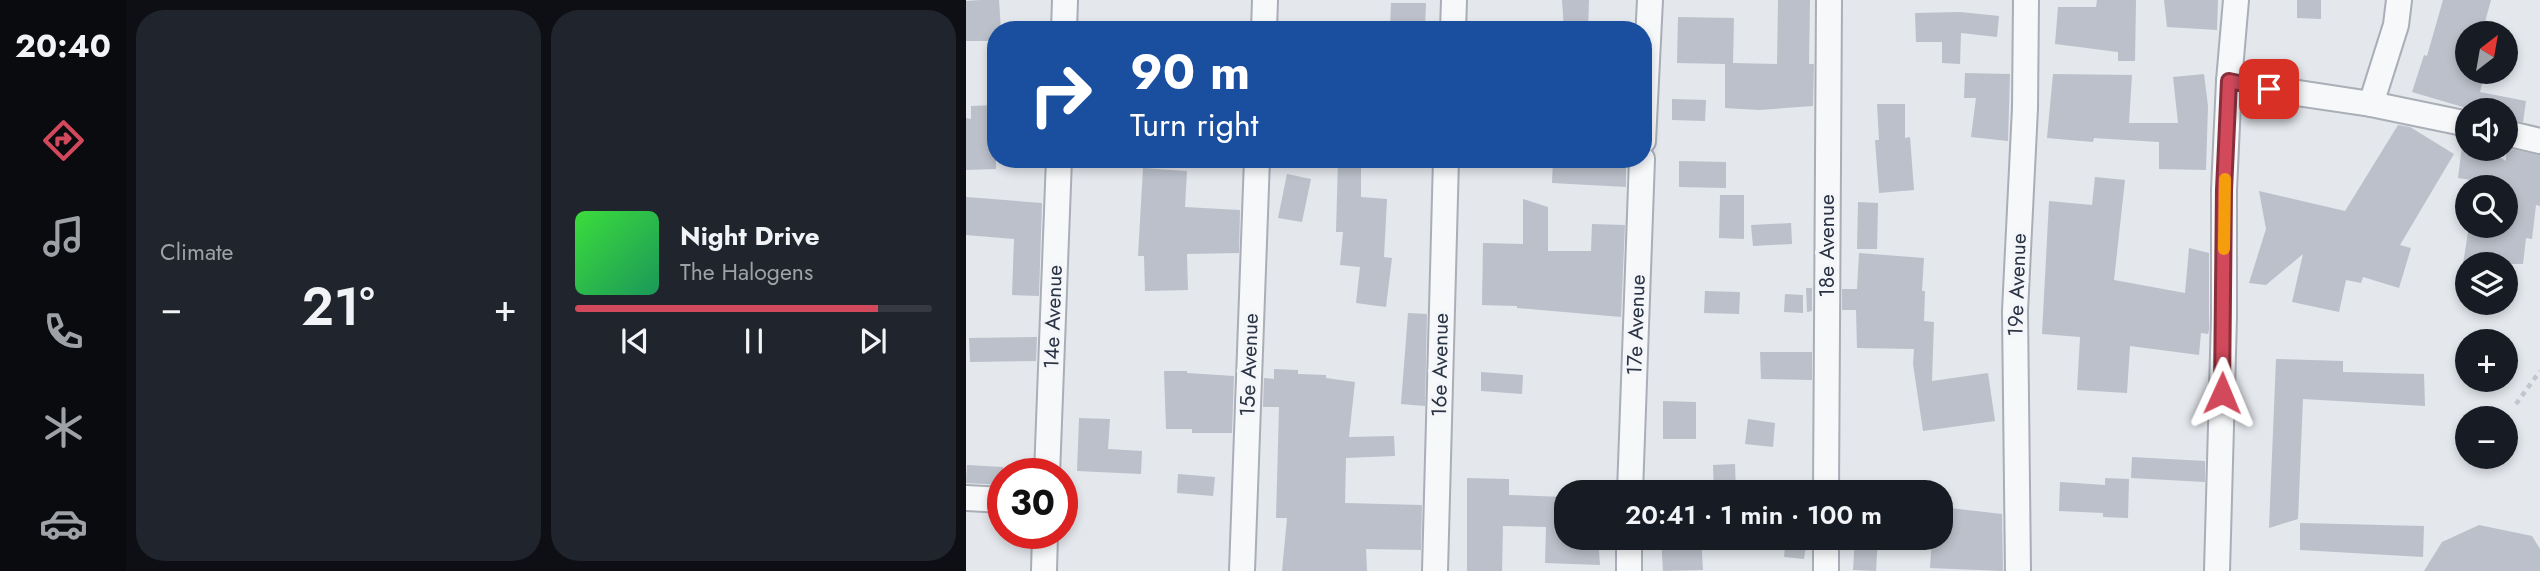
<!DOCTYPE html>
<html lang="en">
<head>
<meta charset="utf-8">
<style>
	:root { --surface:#171b24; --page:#20242c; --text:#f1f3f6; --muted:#9ea1a6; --line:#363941; --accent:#d1495b }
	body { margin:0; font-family:Jost,sans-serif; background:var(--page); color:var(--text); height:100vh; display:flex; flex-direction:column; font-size:26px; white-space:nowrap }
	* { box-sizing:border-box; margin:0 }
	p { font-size:23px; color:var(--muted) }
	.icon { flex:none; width:38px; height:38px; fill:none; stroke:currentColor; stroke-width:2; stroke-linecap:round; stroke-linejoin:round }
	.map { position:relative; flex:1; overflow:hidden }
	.side { display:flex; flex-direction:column; gap:10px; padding:10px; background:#0d0f14; width:840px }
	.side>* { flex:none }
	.guide { position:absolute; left:21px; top:21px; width:665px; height:147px; border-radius:28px; box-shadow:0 4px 10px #0003; background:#1a4fa0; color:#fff; overflow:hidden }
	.needle { width:46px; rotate:31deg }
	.controls { position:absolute; left:1489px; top:21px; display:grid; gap:14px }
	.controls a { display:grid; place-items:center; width:63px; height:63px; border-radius:50%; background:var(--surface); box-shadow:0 4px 10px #0003; font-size:35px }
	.speed { position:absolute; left:21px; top:458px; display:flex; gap:14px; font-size:35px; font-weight:700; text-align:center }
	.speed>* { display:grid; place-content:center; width:91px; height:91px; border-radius:50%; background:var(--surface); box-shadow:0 4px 10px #0003; line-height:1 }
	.speed .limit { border:10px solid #d22; background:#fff; color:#111 }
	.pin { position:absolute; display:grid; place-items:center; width:60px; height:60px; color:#fff; margin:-30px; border-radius:14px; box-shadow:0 4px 10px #0006 }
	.me { position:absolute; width:77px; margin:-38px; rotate:1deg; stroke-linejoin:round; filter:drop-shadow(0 0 5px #0008) }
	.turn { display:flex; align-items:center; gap:24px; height:147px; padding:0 28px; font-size:32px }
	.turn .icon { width:91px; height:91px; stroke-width:2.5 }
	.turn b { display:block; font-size:49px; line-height:60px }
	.big { font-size:52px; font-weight:600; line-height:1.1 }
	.side .tile { flex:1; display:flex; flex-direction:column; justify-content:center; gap:10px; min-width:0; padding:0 24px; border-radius:28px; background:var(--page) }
	.song { display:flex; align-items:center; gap:21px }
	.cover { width:84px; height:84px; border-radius:10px; background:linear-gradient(135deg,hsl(120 70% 55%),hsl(150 70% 35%)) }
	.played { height:7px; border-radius:4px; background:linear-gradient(90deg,var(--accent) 85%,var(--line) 85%) }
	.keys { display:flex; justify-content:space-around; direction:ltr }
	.heat { display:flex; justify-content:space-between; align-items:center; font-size:38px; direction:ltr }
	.side .tiles { flex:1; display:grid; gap:10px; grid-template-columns:repeat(2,1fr) }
	.trip { position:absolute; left:588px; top:480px; width:399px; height:70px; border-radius:28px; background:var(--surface); box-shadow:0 4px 10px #0003; font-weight:600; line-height:70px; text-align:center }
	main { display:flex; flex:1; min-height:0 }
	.dock { display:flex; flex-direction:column; width:126px; justify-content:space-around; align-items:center; background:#090b0e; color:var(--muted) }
	.dock .icon { width:49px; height:49px }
	.dock .selected { color:var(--accent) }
	.dock b { font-size:32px; color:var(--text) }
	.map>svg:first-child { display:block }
	.building { fill:#bbc0ca }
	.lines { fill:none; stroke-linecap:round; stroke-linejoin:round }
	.street-casing { stroke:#a9aeb7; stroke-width:28 }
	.path { stroke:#c2c5cb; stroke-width:4.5; stroke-dasharray:5 5; stroke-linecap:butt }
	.street { stroke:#f7f8fa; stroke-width:24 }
	.route-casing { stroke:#882f3b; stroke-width:18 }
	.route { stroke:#d1495b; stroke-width:12 }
	.slow { stroke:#f59e0b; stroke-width:12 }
	.labels { text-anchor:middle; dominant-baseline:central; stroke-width:7; stroke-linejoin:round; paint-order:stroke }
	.street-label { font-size:21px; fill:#2b3445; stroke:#f4f6f9 }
</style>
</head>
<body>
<main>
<nav class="dock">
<b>20:40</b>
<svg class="icon selected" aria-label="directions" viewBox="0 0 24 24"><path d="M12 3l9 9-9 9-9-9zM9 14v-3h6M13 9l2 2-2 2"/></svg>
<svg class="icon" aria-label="music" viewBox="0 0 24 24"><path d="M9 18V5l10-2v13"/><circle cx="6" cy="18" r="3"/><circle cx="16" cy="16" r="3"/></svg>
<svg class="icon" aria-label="phone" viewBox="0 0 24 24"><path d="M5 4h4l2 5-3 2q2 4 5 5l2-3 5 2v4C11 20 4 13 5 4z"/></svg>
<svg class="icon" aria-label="climate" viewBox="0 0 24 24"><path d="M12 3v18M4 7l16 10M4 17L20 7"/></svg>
<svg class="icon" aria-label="car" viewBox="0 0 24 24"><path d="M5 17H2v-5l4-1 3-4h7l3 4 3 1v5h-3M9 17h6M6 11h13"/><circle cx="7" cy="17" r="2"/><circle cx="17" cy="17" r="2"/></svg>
</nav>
<section class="side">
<div class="tiles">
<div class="tile"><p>Climate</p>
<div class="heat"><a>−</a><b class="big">21°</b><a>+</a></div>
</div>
<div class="tile">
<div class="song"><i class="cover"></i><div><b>Night Drive</b><p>The Halogens</p></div></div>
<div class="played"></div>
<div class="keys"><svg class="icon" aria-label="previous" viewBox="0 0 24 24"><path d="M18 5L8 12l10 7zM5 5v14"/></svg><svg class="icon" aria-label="pause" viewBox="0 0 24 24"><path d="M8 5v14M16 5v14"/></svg><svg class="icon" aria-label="next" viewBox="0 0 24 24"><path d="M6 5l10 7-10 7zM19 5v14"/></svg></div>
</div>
</div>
</section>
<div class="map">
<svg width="1574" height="571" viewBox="0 0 1574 571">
	<rect width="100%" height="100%" fill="#e4e7ec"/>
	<g class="building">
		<polygon points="14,0 33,0 35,30 30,30 30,41 0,41 0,1"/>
		<polygon points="596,0 623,0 622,30 598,30"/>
		<polygon points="812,0 844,0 843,64 848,64 847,106 793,110 759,108 759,64 711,63 712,17 768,18 767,63 811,64"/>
		<polygon points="1131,0 1170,0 1169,61 1152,61 1152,52 1089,44 1092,7 1130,7"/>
		<polygon points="1198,0 1252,0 1251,30 1201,27"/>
		<polygon points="1331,0 1355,0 1355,19 1331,18"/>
		<polygon points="1477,0 1525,0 1516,33 1502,33 1502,72 1519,72 1514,92 1560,101 1557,122 1540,119 1540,110 1507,110 1446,92 1458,55 1461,56"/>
		<polygon points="425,3 460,3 459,29 424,29"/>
		<polygon points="994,12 1033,16 1031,37 995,33 994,64 976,63 976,42 950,42 949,13"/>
		<polygon points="999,73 1044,74 1042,141 1005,137 1010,98 998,98"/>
		<polygon points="1087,74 1166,75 1163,123 1212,123 1207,77 1238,74 1242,106 1240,170 1193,169 1193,142 1128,138 1127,142 1081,138"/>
		<polygon points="706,99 740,100 739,121 706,120"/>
		<polygon points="911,104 939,104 939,138 944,137 948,190 913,193 909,140 913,140"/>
		<polygon points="30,105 30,169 0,170 0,118 5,119 5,106"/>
		<polygon points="1432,125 1444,127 1488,154 1434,245 1445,248 1433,288 1397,277 1395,283 1380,280 1373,312 1326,302 1337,254 1300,285 1283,283 1300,229 1293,191 1379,211"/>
		<polygon points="1497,138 1502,139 1502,149 1519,149 1540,161 1540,148 1574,155 1574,206 1570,205 1566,239 1560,238 1557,264 1497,264 1503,226 1540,226 1540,185 1492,178"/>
		<polygon points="372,159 395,159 395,197 421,199 418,257 426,258 420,307 390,303 394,267 374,265 377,232 370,232"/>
		<polygon points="587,159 660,159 660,187 586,183"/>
		<polygon points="713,161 760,162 760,188 713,187"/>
		<polygon points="177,168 221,171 219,207 274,210 273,253 221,254 222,290 179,291 178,256 172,256"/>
		<polygon points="321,174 345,179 336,222 312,218"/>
		<polygon points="1129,177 1159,180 1148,280 1219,293 1223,248 1243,253 1243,330 1242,334 1235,333 1233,355 1164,346 1161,393 1111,390 1114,337 1076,334 1083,201 1126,205"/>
		<polygon points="754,195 778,195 778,239 753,238"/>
		<polygon points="0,197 76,203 73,296 46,295 48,239 0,235"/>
		<polygon points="557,199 582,207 582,251 625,251 626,224 659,225 655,317 551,308 551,306 516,305 517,243 557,244"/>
		<polygon points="892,202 912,203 911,249 891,249"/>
		<polygon points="825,223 826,244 787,246 785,225"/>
		<polygon points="893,253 958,258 956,291 959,291 958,321 968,322 966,381 1022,373 1029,421 957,431 947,364 948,349 891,348 890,310 876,310 876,289 891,289"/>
		<polygon points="840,288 846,288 846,311 841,312"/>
		<polygon points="739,291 774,292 773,314 738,313"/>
		<polygon points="819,294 837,295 837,313 818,312"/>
		<polygon points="442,313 461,314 459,406 435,404"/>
		<polygon points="71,337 70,361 4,362 3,338"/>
		<polygon points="794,352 846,352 846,380 795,379"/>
		<polygon points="1310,359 1377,361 1377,372 1458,374 1459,406 1337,399 1332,519 1303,528"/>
		<polygon points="308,369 332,370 332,374 360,375 360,378 389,382 383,437 428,436 429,456 380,458 379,503 456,505 455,550 400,549 401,571 316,571 321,518 310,518 313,407 297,407 298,378 308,379"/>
		<polygon points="198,371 221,371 221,373 268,376 266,433 226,433 226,429 200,429"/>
		<polygon points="515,372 557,375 556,394 515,391"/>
		<polygon points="697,401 730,402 730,439 697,439"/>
		<polygon points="113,418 144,419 142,449 176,451 175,474 111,471"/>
		<polygon points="782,419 809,423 807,447 779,444"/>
		<polygon points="1166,457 1239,461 1239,482 1165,478"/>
		<polygon points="769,464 770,492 748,492 747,465"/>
		<polygon points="1,465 37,467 37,485 0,483"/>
		<polygon points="212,474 249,477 247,496 211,493"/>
		<polygon points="501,478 543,479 543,495 600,497 600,537 632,537 634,565 579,563 580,527 537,526 536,571 501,571"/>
		<polygon points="1139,478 1163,479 1162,518 1137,517 1137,513 1093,511 1094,482 1139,485"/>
		<polygon points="975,507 1036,514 1037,571 964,568 966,537 975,537"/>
		<polygon points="1334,523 1458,526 1457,557 1334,550"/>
		<polygon points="1513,525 1566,536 1574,549 1574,571 1458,571 1476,542"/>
		<polygon points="695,537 735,537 737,570 697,571"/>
		<polygon points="820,537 841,537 838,559 818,557"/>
		<polygon points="889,537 912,537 910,571 887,570"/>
	</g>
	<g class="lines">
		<defs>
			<g id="street">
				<polyline points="98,30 99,0"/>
				<polyline points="298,30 299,0"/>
				<polyline points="487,30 488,0"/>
				<polyline points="1263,81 1285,86 1405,104 1502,124"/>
				<polyline points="1405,104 1430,25 1433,0"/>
				<polyline points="1540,133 1574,141"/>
				<polyline points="677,141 684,0"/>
				<polyline points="81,474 93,159"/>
				<polyline points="664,492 676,159"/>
				<polyline points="860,492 863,0"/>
				<polyline points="0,498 37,500"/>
				<polyline points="78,571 79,534"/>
				<polyline points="276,571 291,159"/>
				<polyline points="469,571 480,159"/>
				<polyline points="663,571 663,537"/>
				<polyline points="860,571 860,537"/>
				<polyline points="1052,571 1049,311 1059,108 1060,0"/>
				<polyline points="1251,571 1258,317 1258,190 1263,81 1270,0"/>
			</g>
		</defs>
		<use href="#street" class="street-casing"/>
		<polyline class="path" points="1550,404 1574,371"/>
		<use href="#street" class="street"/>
	</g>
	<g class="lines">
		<defs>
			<polyline id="route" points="1256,393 1258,190 1263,81 1303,89"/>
		</defs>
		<use href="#route" class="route-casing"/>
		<use href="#route" class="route"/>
		<polyline class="slow" points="1258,249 1259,179"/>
	</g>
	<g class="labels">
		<g class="street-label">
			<text transform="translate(861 246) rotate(-90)">18e Avenue</text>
			<text transform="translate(1051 285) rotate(-88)">19e Avenue</text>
			<text transform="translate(87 317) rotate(-88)">14e Avenue</text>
			<text transform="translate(670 325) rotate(-88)">17e Avenue</text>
			<text transform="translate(283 365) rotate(-88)">15e Avenue</text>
			<text transform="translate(474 365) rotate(-89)">16e Avenue</text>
		</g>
	</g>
</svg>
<div class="controls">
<a><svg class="needle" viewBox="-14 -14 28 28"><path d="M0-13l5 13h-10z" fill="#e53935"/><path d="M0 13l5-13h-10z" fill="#9ea1a6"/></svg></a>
<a><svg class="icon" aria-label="sound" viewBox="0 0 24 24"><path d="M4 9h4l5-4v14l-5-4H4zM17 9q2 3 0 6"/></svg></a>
<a><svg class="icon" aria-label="search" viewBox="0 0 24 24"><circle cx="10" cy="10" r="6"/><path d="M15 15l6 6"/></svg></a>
<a><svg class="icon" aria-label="layers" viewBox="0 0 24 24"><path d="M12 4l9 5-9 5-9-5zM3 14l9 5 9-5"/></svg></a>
<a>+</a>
<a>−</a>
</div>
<div class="speed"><div class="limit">30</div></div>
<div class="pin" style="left:1303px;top:89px;background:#d93025"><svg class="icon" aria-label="arrive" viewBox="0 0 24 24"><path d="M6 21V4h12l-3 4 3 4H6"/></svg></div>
<svg class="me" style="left:1256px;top:393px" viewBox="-20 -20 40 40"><path d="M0-17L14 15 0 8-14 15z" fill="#d1495b" stroke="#fff" stroke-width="4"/></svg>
<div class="trip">20:41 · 1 min · 100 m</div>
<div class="guide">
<div class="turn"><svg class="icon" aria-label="right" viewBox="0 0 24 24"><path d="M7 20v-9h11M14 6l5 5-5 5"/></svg><div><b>90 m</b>Turn right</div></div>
</div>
</div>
</main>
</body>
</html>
